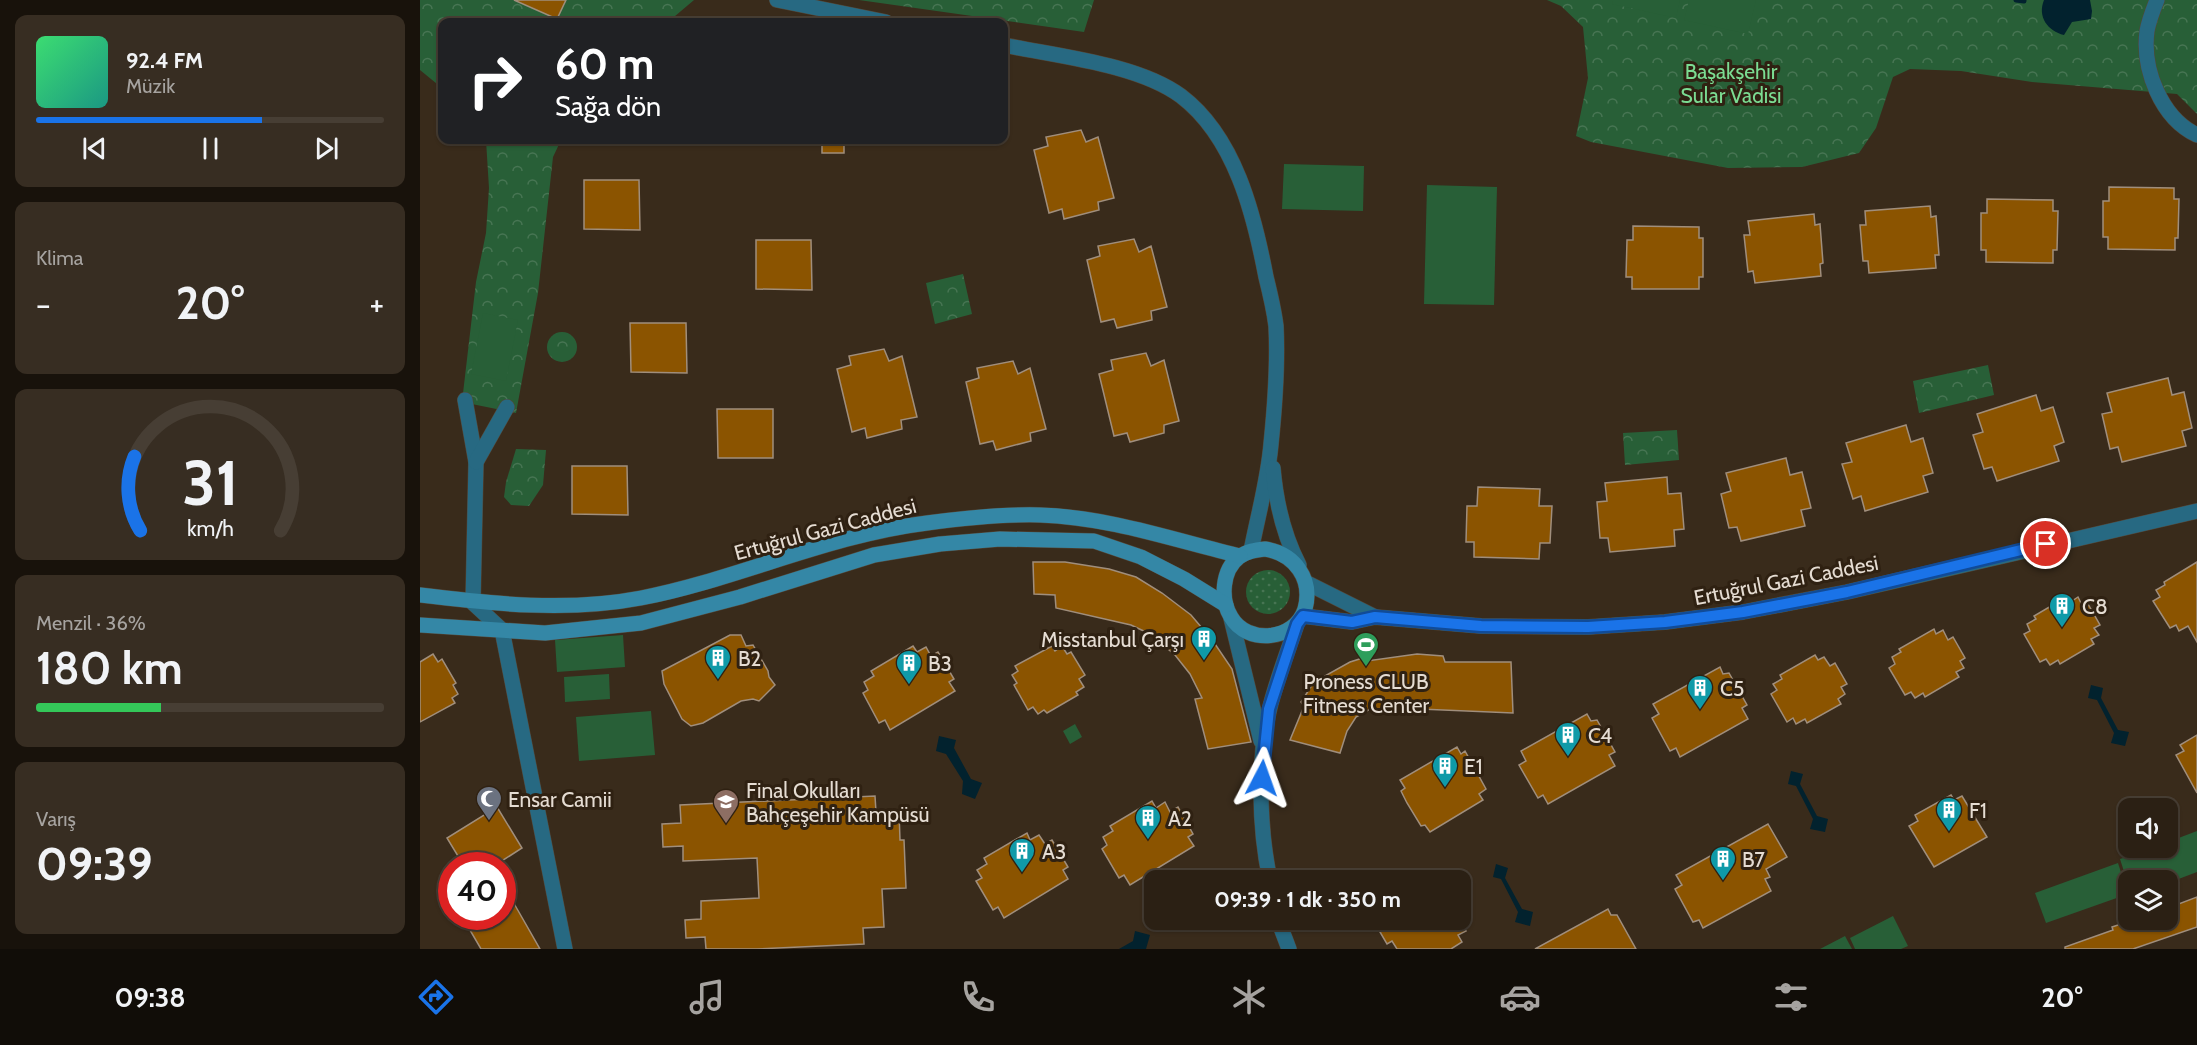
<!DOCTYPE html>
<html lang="tr">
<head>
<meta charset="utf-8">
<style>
	:root { --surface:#2b2014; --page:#372d22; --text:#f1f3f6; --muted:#a6a3a0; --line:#473e34; --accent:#1a73e8 }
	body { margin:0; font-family:Cabin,sans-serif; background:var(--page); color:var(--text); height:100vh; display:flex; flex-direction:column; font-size:22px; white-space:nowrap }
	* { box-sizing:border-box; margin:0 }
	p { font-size:20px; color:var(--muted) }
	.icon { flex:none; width:33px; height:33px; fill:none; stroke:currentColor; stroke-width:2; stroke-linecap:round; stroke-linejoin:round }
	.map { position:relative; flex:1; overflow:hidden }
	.panel { display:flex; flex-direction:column; gap:15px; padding:15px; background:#18120b; width:420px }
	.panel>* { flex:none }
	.hud { position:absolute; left:18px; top:18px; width:570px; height:126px; border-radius:12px; box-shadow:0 2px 4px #0004,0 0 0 2px var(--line); background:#202124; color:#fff; overflow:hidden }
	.tools { position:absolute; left:1698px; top:798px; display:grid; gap:12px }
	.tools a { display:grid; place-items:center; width:60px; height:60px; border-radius:12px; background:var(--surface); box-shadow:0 2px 4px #0004,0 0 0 2px var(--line); font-size:30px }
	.speed { position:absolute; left:18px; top:852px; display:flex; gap:12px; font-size:30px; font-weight:700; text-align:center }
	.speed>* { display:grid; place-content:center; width:78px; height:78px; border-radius:50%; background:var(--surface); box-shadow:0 2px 4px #0004,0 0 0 2px var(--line); line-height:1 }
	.speed .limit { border:9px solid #d22; background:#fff; color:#111 }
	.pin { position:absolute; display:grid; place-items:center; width:51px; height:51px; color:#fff; margin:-26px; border:3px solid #fff; border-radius:50%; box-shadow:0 2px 6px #0007 }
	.me { position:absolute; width:66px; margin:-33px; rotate:4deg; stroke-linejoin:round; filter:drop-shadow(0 0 4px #0008) }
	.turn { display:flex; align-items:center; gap:21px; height:126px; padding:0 18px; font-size:27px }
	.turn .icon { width:78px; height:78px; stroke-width:2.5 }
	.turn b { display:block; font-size:42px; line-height:51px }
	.big { font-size:45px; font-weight:700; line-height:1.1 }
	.panel .card { flex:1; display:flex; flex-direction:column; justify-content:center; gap:9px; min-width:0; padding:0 21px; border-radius:12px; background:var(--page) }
	.panel .dial { align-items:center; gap:0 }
	.dial svg { height:156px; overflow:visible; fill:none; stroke:var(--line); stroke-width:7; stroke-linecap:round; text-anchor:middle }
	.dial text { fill:var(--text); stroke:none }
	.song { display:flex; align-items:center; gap:18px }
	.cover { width:72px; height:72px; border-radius:9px; background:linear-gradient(135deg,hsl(140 70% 55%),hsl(170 70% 35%)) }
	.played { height:6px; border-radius:3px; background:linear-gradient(90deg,var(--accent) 65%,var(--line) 65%) }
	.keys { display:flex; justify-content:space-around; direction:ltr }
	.heat { display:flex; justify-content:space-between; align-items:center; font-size:33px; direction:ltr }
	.charge { height:9px; border-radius:4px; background:linear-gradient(90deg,#34c759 36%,var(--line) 0) }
	.trip { position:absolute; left:724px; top:870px; width:327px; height:60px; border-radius:12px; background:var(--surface); box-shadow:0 2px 4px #0004,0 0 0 2px var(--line); font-weight:700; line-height:60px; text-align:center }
	.menu { display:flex; height:96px; justify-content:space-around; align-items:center; background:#110d08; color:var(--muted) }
	.menu .icon { width:42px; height:42px }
	.menu .on { color:var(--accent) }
	.menu b { font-size:27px; color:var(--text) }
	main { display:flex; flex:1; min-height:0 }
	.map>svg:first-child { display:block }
	.grass { fill:url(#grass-dots) }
	.forest { fill:url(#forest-crowns) }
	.garden { fill:#285f37 }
	.water { fill:#02222e }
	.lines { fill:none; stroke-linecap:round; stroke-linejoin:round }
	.stream { stroke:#02222e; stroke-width:5 }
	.building { fill:#8b5400; stroke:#a08e7c; stroke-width:1.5 }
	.minor-casing { stroke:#554738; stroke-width:16 }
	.tertiary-casing { stroke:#554738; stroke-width:16 }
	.secondary-casing { stroke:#554738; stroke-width:16 }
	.minor { stroke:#276982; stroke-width:15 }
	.tertiary { stroke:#276982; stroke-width:15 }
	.secondary { stroke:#3487a6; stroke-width:15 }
	.route-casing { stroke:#114b97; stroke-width:15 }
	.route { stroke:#1a73e8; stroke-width:10 }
	.labels { text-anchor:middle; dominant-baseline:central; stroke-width:6; stroke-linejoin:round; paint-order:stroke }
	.park-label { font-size:21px; fill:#7bdc92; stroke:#2f2112 }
	.street-label { font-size:21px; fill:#e5dcd2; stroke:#2f2112 }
	.poi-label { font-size:21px; fill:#e5dcd2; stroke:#2f2112; text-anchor:start }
</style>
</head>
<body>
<main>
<section class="panel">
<div class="card">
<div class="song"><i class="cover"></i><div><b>92.4 FM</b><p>Müzik</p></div></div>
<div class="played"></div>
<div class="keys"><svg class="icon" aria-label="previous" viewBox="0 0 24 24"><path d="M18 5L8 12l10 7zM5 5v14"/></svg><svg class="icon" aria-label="pause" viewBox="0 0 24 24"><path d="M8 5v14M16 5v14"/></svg><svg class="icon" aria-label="next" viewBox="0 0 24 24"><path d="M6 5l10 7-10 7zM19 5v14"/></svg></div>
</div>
<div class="card"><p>Klima</p>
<div class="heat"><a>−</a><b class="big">20°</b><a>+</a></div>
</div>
<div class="card dial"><svg viewBox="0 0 100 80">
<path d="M14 69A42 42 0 1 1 86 69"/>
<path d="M14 69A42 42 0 0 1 11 31" stroke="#1a73e8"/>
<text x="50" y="56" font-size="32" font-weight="700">31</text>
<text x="50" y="72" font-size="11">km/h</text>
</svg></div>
<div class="card"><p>Menzil · 36%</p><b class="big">180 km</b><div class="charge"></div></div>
<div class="card"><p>Varış</p><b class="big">09:39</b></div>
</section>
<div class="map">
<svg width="1777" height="949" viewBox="0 0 1777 949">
	<defs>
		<pattern id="grass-dots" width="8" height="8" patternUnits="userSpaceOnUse" patternTransform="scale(1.5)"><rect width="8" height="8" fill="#285f37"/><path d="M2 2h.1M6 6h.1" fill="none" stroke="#477553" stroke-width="1.8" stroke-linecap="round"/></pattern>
		<pattern id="forest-crowns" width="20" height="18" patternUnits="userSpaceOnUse" patternTransform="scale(1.5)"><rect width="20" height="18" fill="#285f37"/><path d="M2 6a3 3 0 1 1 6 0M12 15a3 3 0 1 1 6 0" fill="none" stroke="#477553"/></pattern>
	</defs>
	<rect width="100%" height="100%" fill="#392b1b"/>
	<circle class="grass" cx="848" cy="592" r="22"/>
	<g class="forest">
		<polygon points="0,0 274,0 248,22 22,22 22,88 0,70"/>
		<polygon points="439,0 674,0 664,32"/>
		<polygon points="1127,0 1777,0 1777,114 1757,94 1612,82 1541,71 1490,69 1473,77 1456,128 1439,153 1382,167 1308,168 1171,142 1156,136 1168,78 1163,27 1141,6"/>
		<polygon points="66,140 141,140 133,157 118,293 96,413 42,402 56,282 66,233 69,188"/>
		<polygon points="543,274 552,314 515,324 506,283"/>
		<circle cx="142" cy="347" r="15"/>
		<polygon points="1568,365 1574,395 1499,413 1493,381"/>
		<polygon points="1257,430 1259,460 1205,465 1203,433"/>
		<polygon points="96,449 126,450 123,485 109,506 91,505 84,497 86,482"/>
	</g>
	<g class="garden">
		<polygon points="1193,0 1260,0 1256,18 1192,4"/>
		<polygon points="1269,0 1336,0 1328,34 1264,20"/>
		<polygon points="864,164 944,166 943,211 862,209"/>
		<polygon points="1007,185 1077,187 1074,305 1004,304"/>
		<polygon points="63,313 98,320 86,381 51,374"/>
		<polygon points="203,635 205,667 137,672 135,640"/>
		<polygon points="189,674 190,699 145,702 144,677"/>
		<polygon points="231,711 235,755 159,761 156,717"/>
		<polygon points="655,724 662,737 650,744 643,731"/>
		<polygon points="1777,831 1777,872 1748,883 1748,880 1708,880 1708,884 1700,859 1732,848 1748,848 1748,842"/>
		<polygon points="1698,863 1708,894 1626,923 1615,893"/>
		<polygon points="1473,916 1488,946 1481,949 1435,949 1430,938"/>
		<polygon points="1425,936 1432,949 1400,949"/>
	</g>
	<g class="water">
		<path d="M1624 0H1670L1672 11 1671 19 1652 22 1644 35C1628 31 1617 17 1624 0Z"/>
		<polygon points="1671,685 1683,688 1681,698 1698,730 1709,732 1705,746 1691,743 1694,733 1677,700 1668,698"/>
		<polygon points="519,736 536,740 534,748 551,779 562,783 555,799 542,794 543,781 526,754 516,751"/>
		<polygon points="1371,771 1383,774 1380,784 1397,816 1408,819 1405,832 1390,829 1393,819 1376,786 1368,784"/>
		<polygon points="1076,864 1088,868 1085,878 1102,909 1113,912 1110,926 1095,922 1098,912 1081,879 1073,877"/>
		<polygon points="715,931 730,935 726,949 699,949 713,941"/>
	</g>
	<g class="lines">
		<polyline class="stream" points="1596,0 1604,1"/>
	</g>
	<g class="building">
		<polygon points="94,0 146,0 137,19"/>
		<polygon points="661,130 666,142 678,137 694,198 678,202 679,210 644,219 642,209 629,213 614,150 628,146 626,137"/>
		<rect x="402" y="140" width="22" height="13"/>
		<polygon points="164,180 219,180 220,230 164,229"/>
		<polygon points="1689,187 1754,188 1754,199 1759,199 1758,238 1755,238 1755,250 1688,249 1688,237 1683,237 1683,201 1689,201"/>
		<polygon points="1567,199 1633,200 1633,211 1638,211 1637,250 1633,250 1633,263 1566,262 1566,250 1561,250 1561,213 1567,213"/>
		<polygon points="1510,206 1511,217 1516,216 1519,255 1515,255 1516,268 1449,273 1448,261 1443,261 1440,225 1446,225 1445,211"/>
		<polygon points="1394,214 1395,225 1400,224 1403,263 1400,264 1401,276 1335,283 1333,271 1328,272 1324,235 1330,235 1328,221"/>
		<polygon points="1213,226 1279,227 1279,238 1283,238 1283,277 1279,277 1279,289 1212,289 1212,277 1206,277 1207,240 1213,240"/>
		<polygon points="714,239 719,252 731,246 747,307 731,311 732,320 697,328 694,319 681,322 667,260 680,256 678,246"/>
		<polygon points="336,240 391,240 392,290 336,289"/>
		<polygon points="210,323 266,323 267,373 211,372"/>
		<polygon points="464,349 469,361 482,356 497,417 481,420 482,429 447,438 445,428 432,432 417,369 431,365 429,356"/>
		<polygon points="726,353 731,366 744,360 759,421 744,425 744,433 710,442 707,433 694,436 679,374 693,370 691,360"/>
		<polygon points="593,361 598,374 610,368 626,429 610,433 611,441 576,450 573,441 560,444 546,382 559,378 557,368"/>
		<polygon points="1748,378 1752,395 1764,392 1772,428 1762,431 1766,446 1702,462 1698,447 1690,449 1682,414 1692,412 1687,393"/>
		<polygon points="1616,395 1621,411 1633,407 1644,442 1634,446 1639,461 1577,481 1572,467 1564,469 1553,435 1563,432 1557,414"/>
		<polygon points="297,409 353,409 353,458 298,458"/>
		<polygon points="1486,425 1491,442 1503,438 1513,473 1503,476 1508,492 1445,511 1441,496 1433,499 1422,464 1432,462 1426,443"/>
		<polygon points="1366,458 1370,475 1382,472 1391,508 1381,510 1385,526 1321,541 1317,527 1309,528 1301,494 1311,491 1306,473"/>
		<polygon points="152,466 207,466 208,515 152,514"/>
		<polygon points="1247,477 1248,494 1261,493 1264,529 1254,530 1255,546 1190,552 1188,538 1180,538 1177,502 1187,501 1185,483"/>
		<polygon points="1058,487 1120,489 1119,506 1132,506 1130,543 1120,543 1119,559 1054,557 1054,542 1046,542 1047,506 1057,506"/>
		<polygon points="613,562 645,562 689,569 716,577 742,593 771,615 793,641 812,669 831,742 788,749 775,699 782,698 770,674 755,655 730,634 711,625 636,608 635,595 614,594"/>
		<polygon points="1777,562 1777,642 1768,626 1759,631 1756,625 1750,628 1733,601 1740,597 1736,590 1745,585 1744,582"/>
		<polygon points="1648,596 1652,601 1658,597 1663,607 1668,604 1680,625 1674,628 1679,635 1671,639 1674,644 1640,664 1638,660 1630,665 1626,659 1620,662 1604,634 1610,631 1607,624 1616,619 1614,616"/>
		<polygon points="1514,629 1516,634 1523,630 1528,640 1533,637 1545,658 1540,661 1544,668 1536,672 1539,677 1505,697 1503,693 1495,698 1491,692 1485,695 1469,668 1475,664 1472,657 1481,652 1479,649"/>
		<polygon points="310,635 321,635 326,646 333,645 348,671 349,677 355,685 339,701 333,699 321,701 283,723 271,726 262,719 244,684 242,671"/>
		<polygon points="493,646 497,652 506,647 511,656 518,652 534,679 529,682 535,691 470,730 465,720 459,723 443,693 448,690 444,682 454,676 451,671"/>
		<polygon points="632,646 635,651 642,646 647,654 651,652 665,675 659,679 664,687 656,692 658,695 627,713 624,710 618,714 613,707 608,710 594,685 597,683 592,675 598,671 595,666"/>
		<polygon points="13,654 18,662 22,659 36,683 33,685 38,694 32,698 35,703 0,722 0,662"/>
		<polygon points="997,654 1023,656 1025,662 1091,662 1093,713 976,708 950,709 936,717 927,731 920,753 870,740 884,706 881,702 894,682 930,662 946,657 947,661"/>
		<polygon points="1395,655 1398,660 1404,657 1410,666 1415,663 1427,684 1421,687 1425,694 1418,699 1421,704 1387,723 1385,719 1376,724 1373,718 1367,722 1351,694 1357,690 1353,684 1362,679 1360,675"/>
		<polygon points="1300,667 1303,674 1309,673 1327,705 1322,708 1328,719 1260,757 1256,748 1250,751 1232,718 1239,714 1233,704"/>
		<polygon points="1167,714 1171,721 1177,720 1195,752 1189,755 1195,766 1128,804 1123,795 1118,798 1099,765 1106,761 1101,751"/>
		<polygon points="1777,735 1777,793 1756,755 1764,751 1760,745"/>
		<polygon points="1037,747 1041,754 1045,751 1066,789 1059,794 1063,800 1010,832 1005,825 1001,826 987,803 981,791 985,788 980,780"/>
		<polygon points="1531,795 1534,800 1542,796 1567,837 1514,867 1489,826 1498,821 1495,815"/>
		<polygon points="455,796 456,812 479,811 480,840 484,840 486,888 462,889 464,927 443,928 444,944 336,949 286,949 285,937 266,938 265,920 281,919 281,901 339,898 337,858 263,861 263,846 243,847 242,824 261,823 260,805"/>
		<polygon points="732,801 736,808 745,802 750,812 758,807 773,834 768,837 774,846 710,885 704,875 699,878 682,849 687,845 683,837 693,831 690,826"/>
		<polygon points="77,807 102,848 74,866 44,866 27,838"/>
		<polygon points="1348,824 1367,857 1346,869 1350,877 1345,879 1351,891 1283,928 1279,920 1273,922 1255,889 1262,885 1256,875"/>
		<polygon points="607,833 610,840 619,835 625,844 632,840 648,867 643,870 648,879 584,918 578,907 573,910 556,881 562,878 557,870 567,864 564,858"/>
		<polygon points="1777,897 1777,927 1713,949 1645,949 1645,947 1693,930 1692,927 1713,920 1748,920 1748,908"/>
		<polygon points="92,900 120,949 61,949 47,925 63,916 82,916 82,906"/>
		<polygon points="1188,909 1191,915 1197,915 1216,949 1115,949"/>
		<polygon points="958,920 1039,920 1046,931 1038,935 1042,942 1031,949 977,949 972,941 967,944 960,932 964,930"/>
	</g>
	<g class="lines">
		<defs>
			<g id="minor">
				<polyline points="45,400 56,462 53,603 82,630 145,949"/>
				<polyline points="56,462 87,407"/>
			</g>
			<g id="tertiary">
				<polyline points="357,0 466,22"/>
				<path d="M1737 0C1733 10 1729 20 1727 31 1722 69 1741 118 1777 135"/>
				<path d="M584 45C636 56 718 64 761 96 815 137 834 214 846 277 850 293 854 310 856 326 858 365 855 405 851 444 848 480 838 515 831 551"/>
				<path d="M853 468C856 503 863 534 879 565"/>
				<polyline points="887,583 955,617"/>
				<polyline points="883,616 932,622 955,617 1061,626 1168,627 1245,622 1323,612 1427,592 1777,511"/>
				<polyline points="811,618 841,741"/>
				<path d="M850 880C839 828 837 759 850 707 857 679 868 651 877 624"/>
				<polyline points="858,920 869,949"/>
			</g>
			<g id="secondary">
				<path d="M845 549C875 554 893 579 885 609 875 641 827 645 811 617 800 599 802 570 819 557 827 551 836 550 845 549Z"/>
				<path d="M0 595C73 604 148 612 221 598 318 579 409 535 507 523 544 518 582 514 620 515 688 517 754 540 820 556"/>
				<polyline points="0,625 125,633 221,623 320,597 454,555 520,544 580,539 674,541 721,557 764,579 806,605"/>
			</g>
		</defs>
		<use href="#minor" class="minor-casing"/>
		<use href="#tertiary" class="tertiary-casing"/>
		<use href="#secondary" class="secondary-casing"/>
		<use href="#minor" class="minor"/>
		<use href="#tertiary" class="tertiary"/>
		<use href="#secondary" class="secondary"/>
	</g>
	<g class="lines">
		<defs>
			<polyline id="route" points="842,778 849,709 877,624 883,616 932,622 955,617 1061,626 1168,627 1245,622 1323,612 1427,592 1626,544"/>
		</defs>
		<use href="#route" class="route-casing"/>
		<use href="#route" class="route"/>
	</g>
	<defs>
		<symbol id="building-pin" viewBox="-11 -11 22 30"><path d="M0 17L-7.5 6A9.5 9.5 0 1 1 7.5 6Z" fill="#0f9aa8" stroke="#2f2112"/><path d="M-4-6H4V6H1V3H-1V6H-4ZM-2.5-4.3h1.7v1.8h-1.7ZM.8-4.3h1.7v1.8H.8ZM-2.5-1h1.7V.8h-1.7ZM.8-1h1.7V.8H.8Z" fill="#fff"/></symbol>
		<symbol id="stadium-pin" viewBox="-11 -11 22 30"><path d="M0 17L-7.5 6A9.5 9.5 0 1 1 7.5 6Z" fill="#2e9e5b" stroke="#2f2112"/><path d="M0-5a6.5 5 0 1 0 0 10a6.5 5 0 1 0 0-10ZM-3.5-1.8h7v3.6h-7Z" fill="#fff"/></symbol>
		<symbol id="mosque-pin" viewBox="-11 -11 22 30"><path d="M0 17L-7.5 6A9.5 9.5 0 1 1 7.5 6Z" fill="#6b7280" stroke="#2f2112"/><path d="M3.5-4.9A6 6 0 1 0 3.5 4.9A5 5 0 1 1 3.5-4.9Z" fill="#fff"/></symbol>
		<symbol id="school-pin" viewBox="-11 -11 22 30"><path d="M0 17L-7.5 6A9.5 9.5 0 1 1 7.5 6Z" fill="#8d6e63" stroke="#2f2112"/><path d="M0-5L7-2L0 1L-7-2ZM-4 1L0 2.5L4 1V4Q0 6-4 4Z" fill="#fff"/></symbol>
	</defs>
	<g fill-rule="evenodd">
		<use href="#building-pin" x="1627" y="591" width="30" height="40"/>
		<use href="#building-pin" x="769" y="624" width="30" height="40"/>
		<use href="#stadium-pin" x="931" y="630" width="30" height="40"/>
		<use href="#building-pin" x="283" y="643" width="30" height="40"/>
		<use href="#building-pin" x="474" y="648" width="30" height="40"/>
		<use href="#building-pin" x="1265" y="673" width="30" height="40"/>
		<use href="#building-pin" x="1133" y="720" width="30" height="40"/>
		<use href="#building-pin" x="1010" y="751" width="30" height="40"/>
		<use href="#mosque-pin" x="54" y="784" width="30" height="40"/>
		<use href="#school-pin" x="291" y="787" width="30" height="40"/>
		<use href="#building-pin" x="1514" y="795" width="30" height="40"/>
		<use href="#building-pin" x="713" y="803" width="30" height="40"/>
		<use href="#building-pin" x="587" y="836" width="30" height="40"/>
		<use href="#building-pin" x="1288" y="844" width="30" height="40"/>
	</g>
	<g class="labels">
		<g class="park-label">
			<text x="1311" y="71">Başakşehir<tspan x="1311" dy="24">Sular Vadisi</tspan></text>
		</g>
		<g class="street-label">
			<text transform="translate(405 529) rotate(-15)">Ertuğrul Gazi Caddesi</text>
			<text transform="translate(1366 580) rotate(-11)">Ertuğrul Gazi Caddesi</text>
		</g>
		<g class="poi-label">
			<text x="1662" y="606">C8</text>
			<text x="764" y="639" text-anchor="end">Misstanbul Çarşı</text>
			<text x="318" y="658">B2</text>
			<text x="508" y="663">B3</text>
			<text x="946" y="681" text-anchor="middle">Proness CLUB<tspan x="946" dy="24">Fitness Center</tspan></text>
			<text x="1300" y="688">C5</text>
			<text x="1168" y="735">C4</text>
			<text x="1044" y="766">E1</text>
			<text x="326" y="790">Final Okulları<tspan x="326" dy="24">Bahçeşehir Kampüsü</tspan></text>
			<text x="88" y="799">Ensar Camii</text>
			<text x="1549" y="810">F1</text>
			<text x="748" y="818">A2</text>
			<text x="622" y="851">A3</text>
			<text x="1322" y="859">B7</text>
		</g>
	</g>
</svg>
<div class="tools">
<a><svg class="icon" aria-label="sound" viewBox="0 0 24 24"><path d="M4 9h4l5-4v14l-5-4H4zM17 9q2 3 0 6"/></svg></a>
<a><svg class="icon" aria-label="layers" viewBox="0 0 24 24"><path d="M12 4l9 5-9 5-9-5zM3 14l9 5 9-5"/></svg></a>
</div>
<div class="speed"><div class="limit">40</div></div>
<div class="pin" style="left:1626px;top:544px;background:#d93025"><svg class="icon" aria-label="arrive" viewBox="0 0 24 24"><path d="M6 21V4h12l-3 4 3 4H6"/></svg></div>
<svg class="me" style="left:842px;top:778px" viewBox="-20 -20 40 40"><path d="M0-17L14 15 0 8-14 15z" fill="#1a73e8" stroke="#fff" stroke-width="4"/></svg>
<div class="trip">09:39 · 1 dk · 350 m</div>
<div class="hud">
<div class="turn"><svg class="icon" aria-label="right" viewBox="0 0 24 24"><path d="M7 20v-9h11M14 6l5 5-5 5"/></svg><div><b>60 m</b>Sağa dön</div></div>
</div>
</div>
</main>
<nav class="menu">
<b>09:38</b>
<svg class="icon on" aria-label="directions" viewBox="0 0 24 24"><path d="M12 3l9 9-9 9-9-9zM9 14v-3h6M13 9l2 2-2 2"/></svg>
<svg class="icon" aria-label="music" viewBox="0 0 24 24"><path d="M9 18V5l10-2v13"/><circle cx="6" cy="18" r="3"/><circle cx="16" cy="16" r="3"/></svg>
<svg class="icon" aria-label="phone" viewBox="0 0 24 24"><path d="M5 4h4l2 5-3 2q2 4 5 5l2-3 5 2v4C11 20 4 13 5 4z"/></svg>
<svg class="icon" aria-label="climate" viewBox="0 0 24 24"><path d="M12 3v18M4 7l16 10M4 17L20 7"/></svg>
<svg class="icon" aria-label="car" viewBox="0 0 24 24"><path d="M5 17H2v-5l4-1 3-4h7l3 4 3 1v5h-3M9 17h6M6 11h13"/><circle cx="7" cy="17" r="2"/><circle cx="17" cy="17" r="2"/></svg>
<svg class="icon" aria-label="filters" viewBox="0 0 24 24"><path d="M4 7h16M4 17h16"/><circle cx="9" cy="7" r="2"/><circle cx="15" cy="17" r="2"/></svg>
<b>20°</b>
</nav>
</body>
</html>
